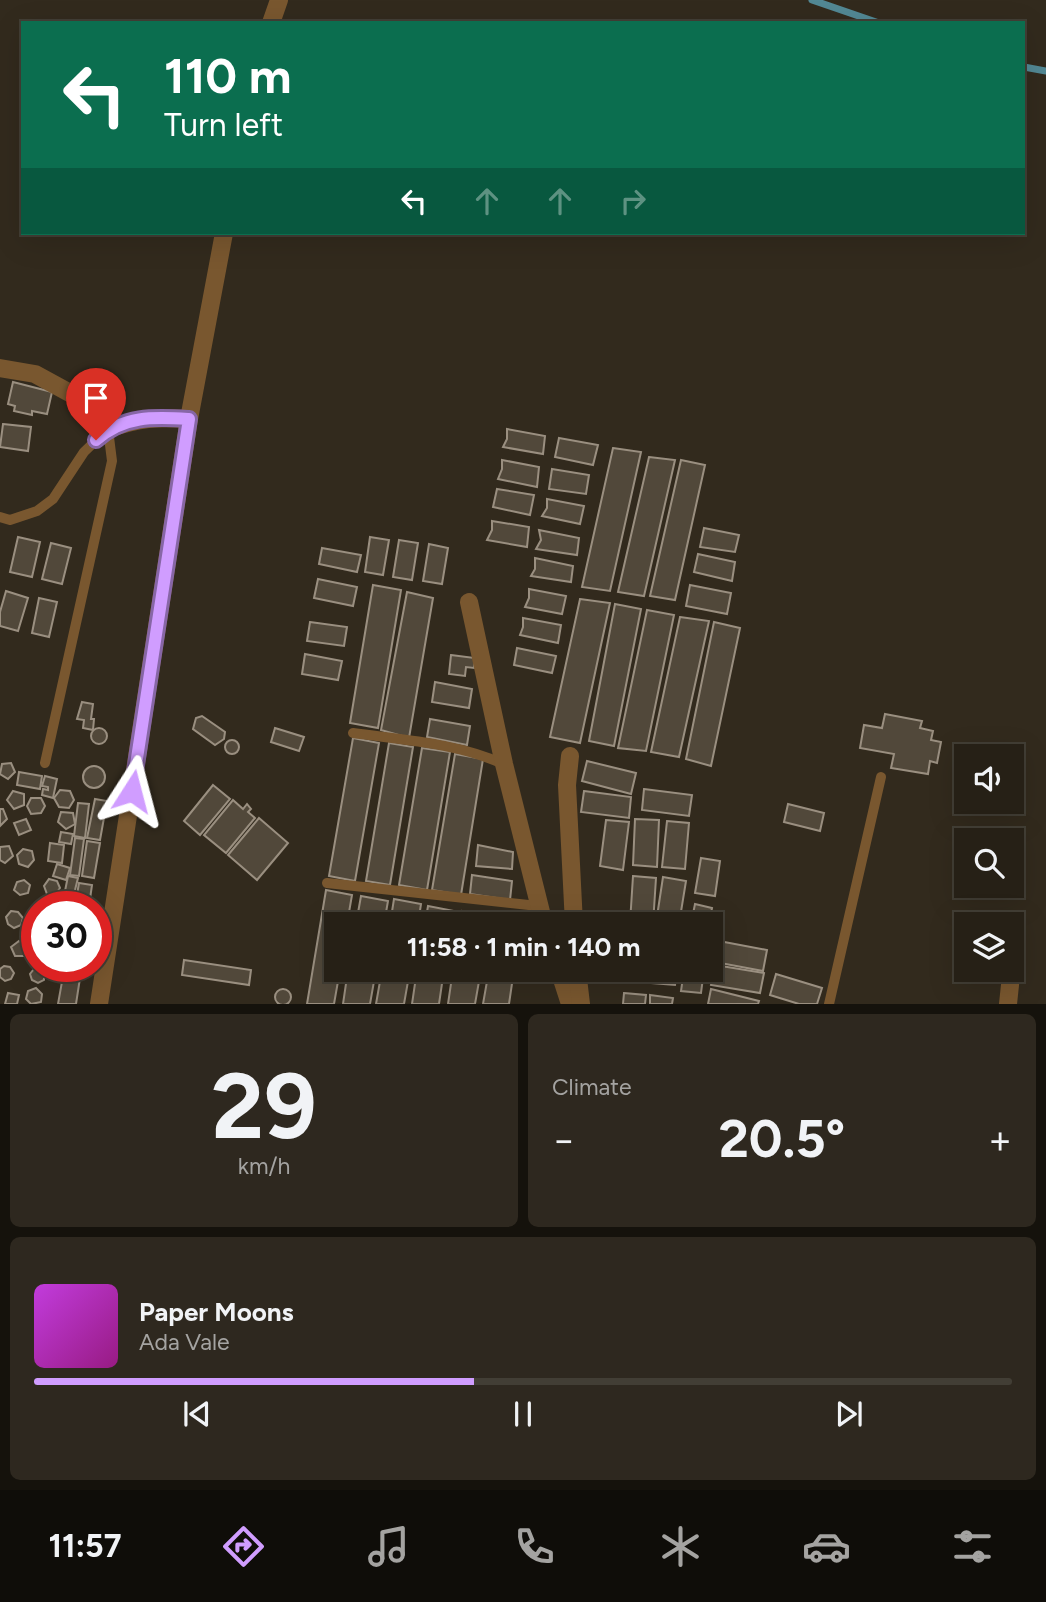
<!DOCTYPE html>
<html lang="en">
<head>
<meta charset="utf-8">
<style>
	:root { --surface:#262016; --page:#2e281f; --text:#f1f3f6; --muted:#a4a3a1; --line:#423e35; --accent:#d09dff }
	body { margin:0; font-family:Figtree,sans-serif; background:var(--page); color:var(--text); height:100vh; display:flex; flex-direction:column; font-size:26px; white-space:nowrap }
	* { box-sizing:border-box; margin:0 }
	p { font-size:23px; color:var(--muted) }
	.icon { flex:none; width:38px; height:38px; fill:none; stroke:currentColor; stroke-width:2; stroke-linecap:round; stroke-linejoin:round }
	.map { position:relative; height:1004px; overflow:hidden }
	.side { display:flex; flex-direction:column; gap:10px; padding:10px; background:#15120c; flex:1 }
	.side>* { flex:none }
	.banner { position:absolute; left:21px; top:21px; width:1004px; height:214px; border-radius:0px; box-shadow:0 7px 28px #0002,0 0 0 2px var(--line); background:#0b6e4f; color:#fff; overflow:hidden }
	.buttons { position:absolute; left:954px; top:744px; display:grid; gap:14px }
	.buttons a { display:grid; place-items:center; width:70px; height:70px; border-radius:0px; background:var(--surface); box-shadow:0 7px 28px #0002,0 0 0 2px var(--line); font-size:35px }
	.speed { position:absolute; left:21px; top:891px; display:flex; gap:14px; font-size:35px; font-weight:700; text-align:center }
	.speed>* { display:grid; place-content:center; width:91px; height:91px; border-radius:50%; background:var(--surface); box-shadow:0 7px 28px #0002,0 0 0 2px var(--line); line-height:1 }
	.speed .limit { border:10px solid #d22; background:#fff; color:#111 }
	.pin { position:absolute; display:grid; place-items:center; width:60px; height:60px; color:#fff; margin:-72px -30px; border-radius:50% 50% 50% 0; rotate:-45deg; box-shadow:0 0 7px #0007 }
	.pin .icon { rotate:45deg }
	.me { position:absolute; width:77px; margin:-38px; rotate:9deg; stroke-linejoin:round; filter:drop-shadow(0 0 5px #0008) }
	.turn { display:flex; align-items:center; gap:24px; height:147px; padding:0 28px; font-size:32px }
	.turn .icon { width:91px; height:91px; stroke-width:2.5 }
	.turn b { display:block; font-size:49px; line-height:60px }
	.lanes { display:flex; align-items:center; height:66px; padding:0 28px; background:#0003; justify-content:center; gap:35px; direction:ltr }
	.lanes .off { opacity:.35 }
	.big { font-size:52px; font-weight:700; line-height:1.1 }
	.side .card { flex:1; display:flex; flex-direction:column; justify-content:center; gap:10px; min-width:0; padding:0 24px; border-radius:10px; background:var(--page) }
	.side .dial { align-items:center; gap:0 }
	.dial b { font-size:91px; line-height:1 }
	.song { display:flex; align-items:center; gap:21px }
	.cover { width:84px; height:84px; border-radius:10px; background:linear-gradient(135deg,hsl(290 70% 55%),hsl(310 70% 35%)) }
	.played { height:7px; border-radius:4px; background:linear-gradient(90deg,var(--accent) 45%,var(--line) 45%) }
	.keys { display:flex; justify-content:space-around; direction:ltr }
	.heat { display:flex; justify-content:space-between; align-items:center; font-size:38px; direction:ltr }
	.side .tiles { flex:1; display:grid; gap:10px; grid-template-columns:1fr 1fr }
	.card:last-child { grid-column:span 2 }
	.trip { position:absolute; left:324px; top:912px; width:399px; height:70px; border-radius:0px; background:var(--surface); box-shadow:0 7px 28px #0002,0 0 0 2px var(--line); font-weight:700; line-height:70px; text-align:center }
	.tab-bar { display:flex; height:112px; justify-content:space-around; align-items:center; background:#0f0d09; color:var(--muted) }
	.tab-bar .icon { width:49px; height:49px }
	.tab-bar .selected { color:var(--accent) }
	.tab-bar b { font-size:32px; color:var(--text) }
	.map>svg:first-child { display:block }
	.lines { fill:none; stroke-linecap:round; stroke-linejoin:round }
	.stream { stroke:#528894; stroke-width:7 }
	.building { fill:#51483a; stroke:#9a8f80; stroke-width:2 }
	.lane { stroke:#79572f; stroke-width:10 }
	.street { stroke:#79572f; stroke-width:18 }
	.route-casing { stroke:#8766a6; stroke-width:18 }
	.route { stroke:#d09dff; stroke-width:12 }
</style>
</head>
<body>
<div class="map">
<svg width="1046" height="1004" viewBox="0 0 1046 1004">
	<rect width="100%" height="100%" fill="#322a1d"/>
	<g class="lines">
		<g class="stream">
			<polyline points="812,0 879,23"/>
			<polyline points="1024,67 1046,71"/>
		</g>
	</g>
	<g class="building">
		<polygon points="13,382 52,392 47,414 32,411 32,415 14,411 15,406 8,404"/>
		<polygon points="3,424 31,427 28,451 0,447"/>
		<polygon points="507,429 545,436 543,454 503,447 507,439"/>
		<polygon points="559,438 598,445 593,465 555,457"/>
		<polygon points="613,448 641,452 610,591 582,587"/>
		<polygon points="649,457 675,460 644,596 618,592"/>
		<polygon points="502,460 539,467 537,487 498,479 502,469"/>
		<polygon points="681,460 705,465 675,600 650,596"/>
		<polygon points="552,469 589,475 586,494 549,489"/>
		<polygon points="497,489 534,495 530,515 493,507"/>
		<polygon points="547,499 584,506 580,524 542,516 547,508"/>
		<polygon points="492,521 529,527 527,547 487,540 492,530"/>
		<polygon points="704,528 739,535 735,552 700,547"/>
		<polygon points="539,530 579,538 577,555 536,549 541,540"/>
		<polygon points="18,537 40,542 32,577 10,572"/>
		<polygon points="370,537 389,540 383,575 365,572"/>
		<polygon points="399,540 418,543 412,580 393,577"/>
		<polygon points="51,543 71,548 62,584 42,579"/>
		<polygon points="429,544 448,548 442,584 423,581"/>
		<polygon points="322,548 361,555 357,572 319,564"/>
		<polygon points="698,554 735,562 732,581 694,572"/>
		<polygon points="535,558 573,566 571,582 531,576 535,569"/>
		<polygon points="318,579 357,587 353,606 314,598"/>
		<polygon points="373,585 401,590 378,728 350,723"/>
		<polygon points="690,585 731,593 727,614 686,606"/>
		<polygon points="529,589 566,596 562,614 525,607 529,598"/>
		<polygon points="6,591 28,598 18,631 0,626 0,612"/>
		<polygon points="407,592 433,598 409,738 381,730"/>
		<polygon points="39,598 57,602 49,637 32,633"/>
		<polygon points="580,599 610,603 580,743 550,737"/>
		<polygon points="615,604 641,609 614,746 589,741"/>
		<polygon points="647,610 674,615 646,751 618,748"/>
		<polygon points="680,617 709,621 679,757 651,752"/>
		<polygon points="523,618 561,625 558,643 520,635 523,627"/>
		<polygon points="310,622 347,627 344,646 307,641"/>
		<polygon points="714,622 740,628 711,766 686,759"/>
		<polygon points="517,648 556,656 552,673 514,665"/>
		<polygon points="305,654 342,661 338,680 302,674"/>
		<polygon points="451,655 475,658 474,668 466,667 465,676 449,674"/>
		<polygon points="435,682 472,689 469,708 432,702"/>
		<polygon points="82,702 93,704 91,719 94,719 93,730 83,728 84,720 77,719"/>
		<polygon points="885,714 922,721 920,728 933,731 931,740 941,742 937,763 930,761 928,774 891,768 894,754 860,748 864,725 882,728"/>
		<polygon points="202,716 225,732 224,739 215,745 193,729 196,718"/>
		<polygon points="430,719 470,726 467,745 427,737"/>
		<circle cx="99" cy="736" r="8"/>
		<polygon points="275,728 304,737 299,751 271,742"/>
		<polygon points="353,738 379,743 355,881 329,876"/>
		<circle cx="232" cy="747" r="7"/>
		<polygon points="389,743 413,747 390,885 366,881"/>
		<polygon points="422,748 450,752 427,890 399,885"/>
		<polygon points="455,754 483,759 461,895 432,890"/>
		<polygon points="587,761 636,773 631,794 582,781"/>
		<polygon points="11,763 15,772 8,779 0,774 2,764"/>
		<circle cx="94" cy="777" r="11"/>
		<polygon points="19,772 42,776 40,789 17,785"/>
		<polygon points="45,776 57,779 53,798 42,795 43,789 48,790 48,787 42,786"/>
		<polygon points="213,785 230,799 200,835 184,821"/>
		<polygon points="644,789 692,795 689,816 642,810"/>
		<polygon points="60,790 70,791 74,800 69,808 59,807 54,798"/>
		<polygon points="13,791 24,794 24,805 14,809 7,800"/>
		<polygon points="584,791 631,797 629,818 581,812"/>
		<polygon points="31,798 41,798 45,806 41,813 31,814 27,806"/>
		<polygon points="95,799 107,801 100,840 87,838"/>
		<polygon points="233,800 243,809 247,804 251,809 248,812 255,818 226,853 204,835"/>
		<polygon points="78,803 89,804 85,838 74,836"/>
		<polygon points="788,804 824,813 820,831 784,822"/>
		<polygon points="0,809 3,809 7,819 0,826"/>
		<polygon points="61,812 73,813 75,824 66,829 58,822"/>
		<polygon points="259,818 288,843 257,880 228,855"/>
		<polygon points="26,819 31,830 19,835 14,823"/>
		<polygon points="635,819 659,820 657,867 633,865"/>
		<polygon points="606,820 629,822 623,870 600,866"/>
		<polygon points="667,821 689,823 685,869 662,867"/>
		<polygon points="61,832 73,834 71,844 59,842"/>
		<polygon points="75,838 84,839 79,876 70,875"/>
		<polygon points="87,841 100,843 94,878 82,876"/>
		<polygon points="50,843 64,845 62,863 48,861"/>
		<polygon points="478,845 513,852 512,869 476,866"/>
		<polygon points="9,846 13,856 5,863 0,860 0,847"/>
		<polygon points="23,849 32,851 34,860 28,867 19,864 17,855"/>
		<polygon points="701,858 720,861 715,896 695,893"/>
		<polygon points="57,864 70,868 66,880 53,876"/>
		<polygon points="472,875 512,881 510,900 470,894"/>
		<polygon points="68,876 78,878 71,906 62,906"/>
		<polygon points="633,876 656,878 653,924 630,923"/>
		<polygon points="663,877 686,881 679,924 656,923"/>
		<polygon points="49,879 57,881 60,888 55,895 47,894 44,886"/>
		<polygon points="24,880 30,885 28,893 20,895 14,890 17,882"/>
		<polygon points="79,883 92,885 89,906 75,906"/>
		<polygon points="326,890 352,895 347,924 336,924 336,970 340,970 334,1004 307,1004"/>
		<polygon points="361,896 388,901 384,924 356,924"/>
		<polygon points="394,899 421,904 418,924 390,924"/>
		<polygon points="695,904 712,908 709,924 691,924"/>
		<polygon points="428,906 454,911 452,924 425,924"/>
		<polygon points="11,911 18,912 23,918 21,925 14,928 8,924 6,917"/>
		<polygon points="462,911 490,915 488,924 460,924"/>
		<polygon points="498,918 522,922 521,924 497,924"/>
		<polygon points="19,941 27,946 25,956 15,956 11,947"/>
		<polygon points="719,941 767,950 763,971 715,962"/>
		<polygon points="184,960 251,970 249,985 182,975"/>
		<polygon points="715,965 764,973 760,993 711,985"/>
		<polygon points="4,966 10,967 14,973 11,979 5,981 0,977 0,969"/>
		<polygon points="64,966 83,966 81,975 63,971"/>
		<polygon points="34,969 40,969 44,974 44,980 38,983 32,980 30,974"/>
		<polygon points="348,970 376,970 370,1004 343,1004"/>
		<polygon points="382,970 410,970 404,1004 376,1004"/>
		<polygon points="417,970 444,970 439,1004 412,1004"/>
		<polygon points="453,970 481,970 475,1004 448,1004"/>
		<polygon points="489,970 514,970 509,1004 483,1004"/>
		<polygon points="626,970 649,970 649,983 625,982"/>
		<polygon points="653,970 677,970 675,985 652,983"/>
		<polygon points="684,970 704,970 701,993 681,991"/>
		<polygon points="776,974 822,988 817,1004 799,1004 770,995"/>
		<polygon points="63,976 80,978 76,1004 58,1004"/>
		<polygon points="36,988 42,994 41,1002 31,1004 26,999 28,991"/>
		<polygon points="711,989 759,1001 758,1004 708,1004"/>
		<circle cx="283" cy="997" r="8"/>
		<polygon points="8,993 19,995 17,1004 5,1004"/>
		<polygon points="624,993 646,995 645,1004 623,1004"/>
		<polygon points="650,995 673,998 672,1004 650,1004"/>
	</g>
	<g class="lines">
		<g class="lane">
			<polyline points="0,517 10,520 37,511 53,499 84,452 108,429"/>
			<path d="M353 733C403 740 457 743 503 764"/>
			<polyline points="45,763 112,461 108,429"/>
			<polyline points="327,883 538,906"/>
			<polyline points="829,1004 881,777"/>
		</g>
		<g class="street">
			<polyline points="271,23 279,0"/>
			<path d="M0 368 35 374 90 404 108 429C140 418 156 417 189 419"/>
			<polyline points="469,602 504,764 544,924"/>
			<polyline points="570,756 567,785 574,924"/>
			<polyline points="559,970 570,1004"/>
			<polyline points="577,970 581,1004"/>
			<polyline points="99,1004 189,419 224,233"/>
			<polyline points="1008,1004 1016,928"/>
		</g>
	</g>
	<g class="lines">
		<defs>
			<path id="route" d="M96 440C124 415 154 417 189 419L132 791"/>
		</defs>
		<use href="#route" class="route-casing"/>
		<use href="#route" class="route"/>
	</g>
</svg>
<div class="buttons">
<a><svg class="icon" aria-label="sound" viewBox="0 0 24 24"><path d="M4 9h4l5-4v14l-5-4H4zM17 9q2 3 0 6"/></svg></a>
<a><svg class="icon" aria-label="search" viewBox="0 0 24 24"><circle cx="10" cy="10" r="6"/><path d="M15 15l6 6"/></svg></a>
<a><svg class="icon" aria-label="layers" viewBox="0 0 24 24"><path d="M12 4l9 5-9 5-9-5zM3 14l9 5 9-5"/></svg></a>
</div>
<div class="speed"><div class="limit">30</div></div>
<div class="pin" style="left:96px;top:440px;background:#d93025"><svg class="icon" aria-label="arrive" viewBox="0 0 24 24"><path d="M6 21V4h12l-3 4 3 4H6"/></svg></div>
<svg class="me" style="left:132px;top:791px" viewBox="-20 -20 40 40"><path d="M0-17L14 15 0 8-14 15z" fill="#d09dff" stroke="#fff" stroke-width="4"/></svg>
<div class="trip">11:58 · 1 min · 140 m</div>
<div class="banner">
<div class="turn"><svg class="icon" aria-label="left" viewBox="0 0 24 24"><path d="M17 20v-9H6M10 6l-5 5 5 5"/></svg><div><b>110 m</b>Turn left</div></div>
<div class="lanes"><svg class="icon" aria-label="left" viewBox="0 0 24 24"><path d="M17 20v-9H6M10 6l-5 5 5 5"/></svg><svg class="icon off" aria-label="ahead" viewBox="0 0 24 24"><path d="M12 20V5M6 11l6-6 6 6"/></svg><svg class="icon off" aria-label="ahead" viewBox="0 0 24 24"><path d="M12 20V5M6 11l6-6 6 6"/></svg><svg class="icon off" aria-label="right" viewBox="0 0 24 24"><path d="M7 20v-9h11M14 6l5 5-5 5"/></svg></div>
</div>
</div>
<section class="side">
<div class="tiles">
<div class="card dial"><b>29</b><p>km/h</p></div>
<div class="card"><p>Climate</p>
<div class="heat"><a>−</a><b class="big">20.5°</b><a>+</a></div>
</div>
<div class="card">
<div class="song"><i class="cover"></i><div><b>Paper Moons</b><p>Ada Vale</p></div></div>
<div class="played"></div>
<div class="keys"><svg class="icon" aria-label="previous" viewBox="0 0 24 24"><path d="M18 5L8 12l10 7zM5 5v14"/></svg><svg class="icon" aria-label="pause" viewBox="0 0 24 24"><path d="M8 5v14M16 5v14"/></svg><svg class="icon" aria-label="next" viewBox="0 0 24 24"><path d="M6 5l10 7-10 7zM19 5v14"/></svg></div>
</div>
</div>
</section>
<nav class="tab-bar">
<b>11:57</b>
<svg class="icon selected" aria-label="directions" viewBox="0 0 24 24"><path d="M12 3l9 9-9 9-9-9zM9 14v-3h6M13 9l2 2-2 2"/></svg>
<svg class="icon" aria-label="music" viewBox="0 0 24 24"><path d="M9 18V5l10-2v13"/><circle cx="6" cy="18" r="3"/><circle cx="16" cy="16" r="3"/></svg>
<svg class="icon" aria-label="phone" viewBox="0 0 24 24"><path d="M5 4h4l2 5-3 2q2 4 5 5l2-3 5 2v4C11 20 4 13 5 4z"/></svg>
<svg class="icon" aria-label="climate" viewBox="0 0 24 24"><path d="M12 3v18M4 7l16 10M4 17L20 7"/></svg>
<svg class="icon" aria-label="car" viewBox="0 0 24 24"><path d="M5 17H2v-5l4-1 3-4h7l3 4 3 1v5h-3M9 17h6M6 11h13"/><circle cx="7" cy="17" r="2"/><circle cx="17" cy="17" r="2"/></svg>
<svg class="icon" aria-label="filters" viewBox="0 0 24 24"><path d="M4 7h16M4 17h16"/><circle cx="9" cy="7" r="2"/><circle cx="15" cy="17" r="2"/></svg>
</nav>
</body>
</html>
